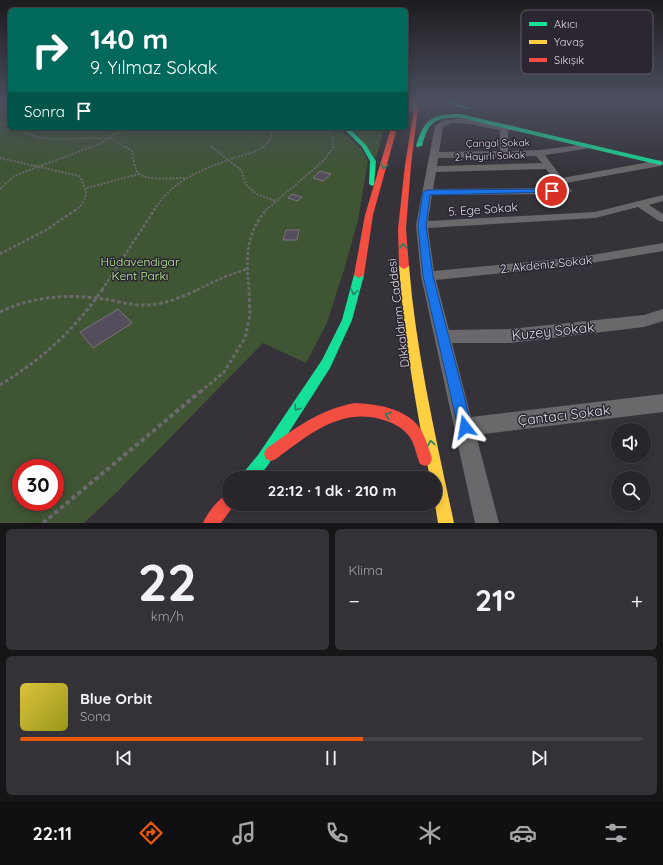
<!DOCTYPE html>
<html lang="tr">
<head>
<meta charset="utf-8">
<style>
	:root { --surface:#28262b; --page:#343237; --text:#f1f3f6; --muted:#a5a5a9; --line:#444347; --accent:#ea580c }
	body { margin:0; font-family:Quicksand,sans-serif; background:var(--page); color:var(--text); height:100vh; display:flex; flex-direction:column; font-size:15px; white-space:nowrap }
	* { box-sizing:border-box; margin:0 }
	p { font-size:13px; color:var(--muted) }
	.icon { flex:none; width:22px; height:22px; fill:none; stroke:currentColor; stroke-width:2; stroke-linecap:round; stroke-linejoin:round }
	.map { position:relative; height:523px; overflow:hidden }
	.details { display:flex; flex-direction:column; gap:6px; padding:6px; background:#161518; flex:1 }
	.details>* { flex:none }
	.guide { position:absolute; left:8px; top:8px; width:400px; height:122px; border-radius:6px; box-shadow:0 2px 10px #0003,0 0 0 1px var(--line); background:#00695c; color:#fff; overflow:hidden }
	.buttons { position:absolute; left:611px; top:423px; display:grid; gap:8px }
	.buttons a { display:grid; place-items:center; width:40px; height:40px; border-radius:50%; background:var(--surface); box-shadow:0 2px 10px #0003,0 0 0 1px var(--line); font-size:20px }
	.speed { position:absolute; left:12px; top:459px; display:flex; gap:8px; font-size:20px; font-weight:700; text-align:center }
	.speed>* { display:grid; place-content:center; width:52px; height:52px; border-radius:50%; background:var(--surface); box-shadow:0 2px 10px #0003,0 0 0 1px var(--line); line-height:1 }
	.speed .limit { border:6px solid #d22; background:#fff; color:#111 }
	.pin { position:absolute; display:grid; place-items:center; width:34px; height:34px; color:#fff; margin:-17px; border:2px solid #fff; border-radius:50%; box-shadow:0 1px 4px #0007 }
	.me { position:absolute; width:44px; margin:-22px; rotate:346deg; stroke-linejoin:round; filter:drop-shadow(0 0 3px #0008) }
	.turn { display:flex; align-items:center; gap:14px; height:84px; padding:0 16px; font-size:18px }
	.turn .icon { width:52px; height:52px; stroke-width:2.5 }
	.turn b { display:block; font-size:28px; line-height:34px }
	.then { display:flex; align-items:center; height:38px; padding:0 16px; background:#0003; gap:8px; font-size:15px }
	.big { font-size:30px; font-weight:700; line-height:1.1 }
	.details .widget { flex:1; display:flex; flex-direction:column; justify-content:center; gap:6px; min-width:0; padding:0 14px; border-radius:6px; background:var(--page) }
	.details .dial { align-items:center; gap:0 }
	.dial b { font-size:52px; line-height:1 }
	.song { display:flex; align-items:center; gap:12px }
	.cover { width:48px; height:48px; border-radius:6px; background:linear-gradient(135deg,hsl(50 70% 55%),hsl(60 70% 35%)) }
	.played { height:4px; border-radius:2px; background:linear-gradient(90deg,var(--accent) 55%,var(--line) 55%) }
	.keys { display:flex; justify-content:space-around; direction:ltr }
	.heat { display:flex; justify-content:space-between; align-items:center; font-size:22px; direction:ltr }
	.details .tiles { flex:1; display:grid; gap:6px; grid-template-columns:1fr 1fr }
	.widget:last-child { grid-column:span 2 }
	.trip { position:absolute; left:222px; top:471px; width:220px; height:40px; border-radius:20px; background:var(--surface); box-shadow:0 2px 10px #0003,0 0 0 1px var(--line); font-weight:700; line-height:40px; text-align:center }
	.tab-bar { display:flex; height:64px; justify-content:space-around; align-items:center; background:#100f11; color:var(--muted) }
	.tab-bar .icon { width:28px; height:28px }
	.tab-bar .current { color:var(--accent) }
	.tab-bar b { font-size:18px; color:var(--text) }
	.map>svg:first-child { display:block }
	.green { fill:#3f5533; fill-rule:evenodd }
	.building { fill:#544d5c; stroke:#78757b }
	.lines { fill:none; stroke-linecap:round; stroke-linejoin:round }
	.primary-tunnel { stroke:#4e4c53; stroke-width:12; stroke-dasharray:12 6; stroke-linecap:butt }
	.path-far4 { stroke:#6b696c; stroke-width:1.5; stroke-dasharray:1.5 1; stroke-linecap:butt }
	.path-far3 { stroke:#6b696c; stroke-width:2; stroke-dasharray:2 1.5; stroke-linecap:butt }
	.path-far2 { stroke:#6b696c; stroke-width:2.5; stroke-dasharray:3 2; stroke-linecap:butt }
	.path-far1 { stroke:#6b696c; stroke-width:3; stroke-dasharray:3.5 2.5; stroke-linecap:butt }
	.path { stroke:#6b696c; stroke-width:4; stroke-dasharray:4.5 3; stroke-linecap:butt }
	.street { fill:#6a686b; fill-rule:evenodd }
	.fast { fill:#16e098; fill-rule:evenodd }
	.slow { fill:#ffcf43; fill-rule:evenodd }
	.jam { fill:#f24e42; fill-rule:evenodd }
	.oneway { stroke:#208365 }
	.route { fill:#1a73e8; stroke:#114b97 }
	.labels { text-anchor:middle; dominant-baseline:central; stroke-width:3; stroke-linejoin:round; paint-order:stroke }
	.far-street-label { font-size:10px; fill:#dfdce4; stroke:#2b2632 }
	.street-label { font-size:12px; fill:#dfdce4; stroke:#2b2632 }
	.park-label { font-size:12px; fill:#b6ed96; stroke:#2b2632 }
	.near-street-label { font-size:14px; fill:#dfdce4; stroke:#2b2632 }
	.key { fill:#2b2632; stroke:#615d67; stroke-width:1 }
	.key-label { font-size:11px; fill:#dfdce4 }
</style>
</head>
<body>
<div class="map">
<svg width="663" height="523" viewBox="0 0 663 523">
	<rect width="100%" height="100%" fill="#353239"/>
	<g class="green">
		<path d="M0 99H10V128H339L362 150 368 161 358 220 344 270 327 323 306 363 263 343 117 492 84 523H0ZM21 468H55V502H21Z"/>
		<polygon points="351,128 384,128 376,158"/>
	</g>
	<g class="building">
		<polygon points="320,171 331,174 323,181 313,178"/>
		<polygon points="292,194 302,197 298,201 288,198"/>
		<polygon points="286,230 299,230 297,240 283,240"/>
		<polygon points="118,309 132,323 93,348 80,332"/>
	</g>
	<g class="lines">
		<polyline class="primary-tunnel" points="406,105 420,107"/>
		<g class="path-far4">
			<polyline points="0,110 10,109"/>
			<polyline points="0,125 10,123"/>
			<polyline points="24,128 25,133 41,138 55,139 110,138 127,148"/>
			<polyline points="326,128 333,139 333,148"/>
			<polyline points="211,146 213,148"/>
			<polyline points="89,148 99,144 125,128"/>
			<polyline points="262,148 271,138 272,128"/>
		</g>
		<g class="path-far3">
			<path d="M125 147 132 151C133 157 134 167 138 173 145 181 174 178 185 178"/>
			<path d="M212 147 242 171C245 192 258 195 276 201"/>
			<path d="M0 158 79 176C88 189 89 200 76 210"/>
			<polyline points="87,188 139,174"/>
			<polyline points="0,189 14,176 91,147"/>
			<path d="M154 210C174 179 201 170 234 158 244 155 254 153 263 147"/>
			<polyline points="266,210 323,161 334,147"/>
		</g>
		<g class="path-far2">
			<polyline points="0,254 46,230 77,209"/>
			<polyline points="102,290 155,209"/>
			<polyline points="197,290 224,277 247,269"/>
			<path d="M249 290C246 260 245 233 267 209"/>
		</g>
		<g class="path-far1">
			<path d="M0 312C33 296 68 294 104 299 118 301 133 306 147 305 166 304 182 297 199 289"/>
			<path d="M0 385C45 357 72 332 103 289"/>
			<polyline points="200,392 224,372 245,338 250,315 249,289"/>
		</g>
		<polyline class="path" points="43,523 201,391"/>
		<path class="street" d="M461 118 515 126V130H508V151L539 150 588 144 589 146 588 148 585 149 545 155 562 178 660 160 663 161V165L660 166 566 183 572 191 567 194 432 195 428 221 595 212 663 195V201L649 205 663 214V222L659 221 638 207 595 218 428 228 434 271 580 257 663 243V251L580 265 436 280 449 330 510 329 644 315 663 309V321L644 327 510 343H452L471 417 663 394V412L476 435 499 523H475L421 276 416 225 435 126 442 121ZM452 123 470 124 500 130V151L439 152 443 127ZM536 156 542 163 437 166 438 158ZM546 169 560 188 433 189 436 172Z"/>
		<g class="fast">
			<polygon points="429,99 436,99 471,108 469,109"/>
			<path d="M461 114 660 161 663 163 660 165 461 118C435 117 429 121 422 146L417 147 416 146C424 118 433 114 461 114Z"/>
			<polygon points="343,128 349,128 366,145 376,161 374,185 372,186 369,184 370,161 362,147"/>
			<polygon points="359,272 364,275 352,320 330,368 268,465 258,478 241,478 243,473 258,455 322,360 342,320 354,275"/>
		</g>
		<path class="slow" d="M404 263 409 266C416 353 436 438 454 523H438L435 504V478H430C416 408 404 338 399 266Z"/>
		<g class="jam">
			<polygon points="411,99 415,99 418,108 411,165 406,229 409,266 404,269 399,266 398,229 405,165 414,108"/>
			<polygon points="391,128 397,128 373,215 364,275 359,278 354,275 365,215"/>
			<path d="M355 403C376 404 405 408 419 427 425 436 429 448 432 459L430 464 425 466 420 464C416 455 415 444 409 436 401 426 391 422 380 419 339 408 307 436 276 459L271 461 266 459 264 454 266 449C294 429 320 409 355 403Z"/>
			<path d="M229 493V504H235L221 523H203C207 513 219 498 229 493Z"/>
		</g>
	</g>
	<defs><path id="oneway-chevron" d="M-2-3.5L2.5 0L-2 3.5" fill="none" stroke-width="1.6" stroke-linecap="round" stroke-linejoin="round"/></defs>
	<g class="oneway">
		<use href="#oneway-chevron" transform="translate(384 166) rotate(106)"/>
		<use href="#oneway-chevron" transform="translate(403 246) rotate(-93)"/>
		<use href="#oneway-chevron" transform="translate(354 292) rotate(105)"/>
		<use href="#oneway-chevron" transform="translate(297 408) rotate(123)"/>
		<use href="#oneway-chevron" transform="translate(388 415) rotate(-158)"/>
		<use href="#oneway-chevron" transform="translate(431 443) rotate(-101)"/>
	</g>
	<linearGradient id="sky" x2="0" y2="1"><stop stop-color="#1d1c1f"/><stop offset="0.58" stop-color="#4b4f5f"/><stop offset="1" stop-color="#4b4f5f" stop-opacity="0"/></linearGradient>
	<rect width="663" height="172" fill="url(#sky)"/>
	<polygon class="route" points="552,189 554,189 554,192 430,195 426,225 433,276 472,427 470,432 465,434 460,432 458,427 423,276 418,225 423,192 427,190"/>
	<g class="labels">
		<g class="far-street-label">
			<text transform="translate(498 143) rotate(-1)">Çangal Sokak</text>
			<text transform="translate(490 156) rotate(-2)">2. Hayırlı Sokak</text>
		</g>
		<g class="street-label">
			<text transform="translate(483 209) rotate(-4)">5. Ege Sokak</text>
			<text transform="translate(546 264) rotate(-6)">2. Akdeniz Sokak</text>
			<text transform="translate(398 313) rotate(-97)">Dikkaldırım Caddesi</text>
		</g>
		<g class="park-label">
			<text x="140" y="261">Hüdavendigar<tspan x="140" dy="14">Kent Parkı</tspan></text>
		</g>
		<g class="near-street-label">
			<text transform="translate(553 331) rotate(-6)">Kuzey Sokak</text>
			<text transform="translate(564 415) rotate(-7)">Çantacı Sokak</text>
		</g>
	</g>
	<rect x="521" y="10" width="132" height="64" rx="6" class="key"/>
	<rect x="529" y="22" width="18" height="4" fill="#16e098"/>
	<rect x="529" y="40" width="18" height="4" fill="#ffcf43"/>
	<rect x="529" y="58" width="18" height="4" fill="#f24e42"/>
	<g class="key-label">
		<text x="554" y="28">Akıcı</text>
		<text x="554" y="46">Yavaş</text>
		<text x="554" y="64">Sıkışık</text>
	</g>
</svg>
<div class="buttons">
<a><svg class="icon" aria-label="sound" viewBox="0 0 24 24"><path d="M4 9h4l5-4v14l-5-4H4zM17 9q2 3 0 6"/></svg></a>
<a><svg class="icon" aria-label="search" viewBox="0 0 24 24"><circle cx="10" cy="10" r="6"/><path d="M15 15l6 6"/></svg></a>
</div>
<div class="speed"><div class="limit">30</div></div>
<div class="pin" style="left:552px;top:191px;background:#d93025"><svg class="icon" aria-label="arrive" viewBox="0 0 24 24"><path d="M6 21V4h12l-3 4 3 4H6"/></svg></div>
<svg class="me" style="left:465px;top:427px" viewBox="-20 -20 40 40"><path d="M0-17L14 15 0 8-14 15z" fill="#1a73e8" stroke="#fff" stroke-width="4"/></svg>
<div class="trip">22:12 · 1 dk · 210 m</div>
<div class="guide">
<div class="turn"><svg class="icon" aria-label="right" viewBox="0 0 24 24"><path d="M7 20v-9h11M14 6l5 5-5 5"/></svg><div><b>140 m</b>9. Yılmaz Sokak</div></div>
<div class="then">Sonra<svg class="icon" aria-label="arrive" viewBox="0 0 24 24"><path d="M6 21V4h12l-3 4 3 4H6"/></svg></div>
</div>
</div>
<section class="details">
<div class="tiles">
<div class="widget dial"><b>22</b><p>km/h</p></div>
<div class="widget"><p>Klima</p>
<div class="heat"><a>−</a><b class="big">21°</b><a>+</a></div>
</div>
<div class="widget">
<div class="song"><i class="cover"></i><div><b>Blue Orbit</b><p>Sona</p></div></div>
<div class="played"></div>
<div class="keys"><svg class="icon" aria-label="previous" viewBox="0 0 24 24"><path d="M18 5L8 12l10 7zM5 5v14"/></svg><svg class="icon" aria-label="pause" viewBox="0 0 24 24"><path d="M8 5v14M16 5v14"/></svg><svg class="icon" aria-label="next" viewBox="0 0 24 24"><path d="M6 5l10 7-10 7zM19 5v14"/></svg></div>
</div>
</div>
</section>
<nav class="tab-bar">
<b>22:11</b>
<svg class="icon current" aria-label="directions" viewBox="0 0 24 24"><path d="M12 3l9 9-9 9-9-9zM9 14v-3h6M13 9l2 2-2 2"/></svg>
<svg class="icon" aria-label="music" viewBox="0 0 24 24"><path d="M9 18V5l10-2v13"/><circle cx="6" cy="18" r="3"/><circle cx="16" cy="16" r="3"/></svg>
<svg class="icon" aria-label="phone" viewBox="0 0 24 24"><path d="M5 4h4l2 5-3 2q2 4 5 5l2-3 5 2v4C11 20 4 13 5 4z"/></svg>
<svg class="icon" aria-label="climate" viewBox="0 0 24 24"><path d="M12 3v18M4 7l16 10M4 17L20 7"/></svg>
<svg class="icon" aria-label="car" viewBox="0 0 24 24"><path d="M5 17H2v-5l4-1 3-4h7l3 4 3 1v5h-3M9 17h6M6 11h13"/><circle cx="7" cy="17" r="2"/><circle cx="17" cy="17" r="2"/></svg>
<svg class="icon" aria-label="filters" viewBox="0 0 24 24"><path d="M4 7h16M4 17h16"/><circle cx="9" cy="7" r="2"/><circle cx="15" cy="17" r="2"/></svg>
</nav>
</body>
</html>
